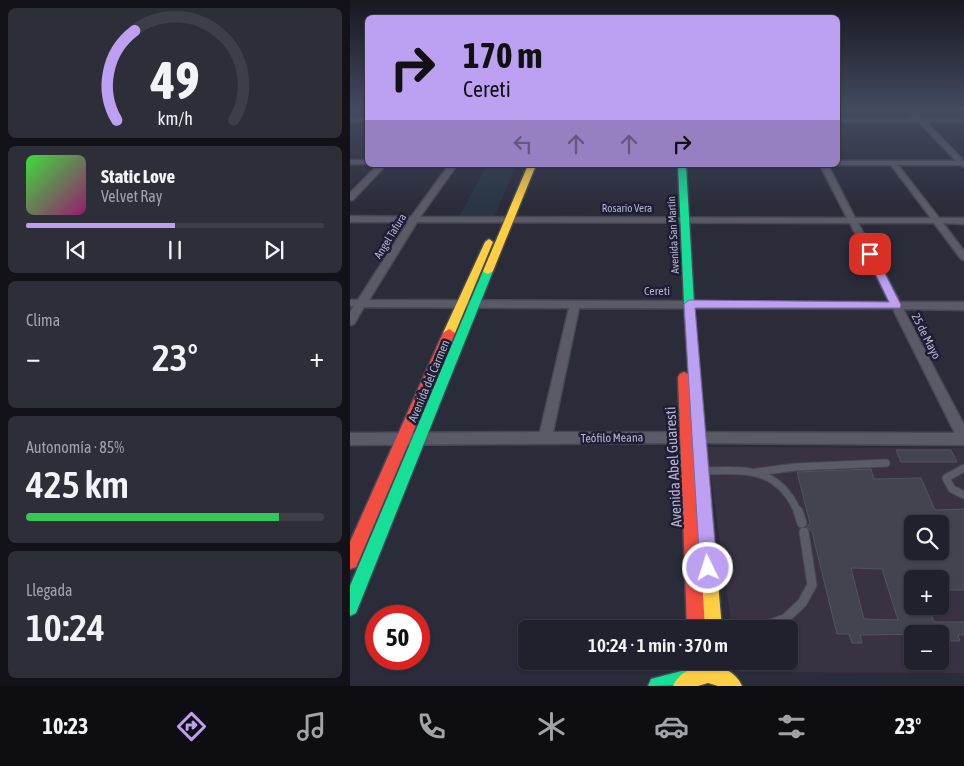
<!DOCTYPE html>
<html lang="es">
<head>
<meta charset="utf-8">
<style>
	:root { --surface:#20212c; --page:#2d2e38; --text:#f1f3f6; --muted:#a2a3a9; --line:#3d3e48; --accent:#bca0f2 }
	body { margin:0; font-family:"Asap Condensed",sans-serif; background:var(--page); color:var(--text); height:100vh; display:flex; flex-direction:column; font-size:19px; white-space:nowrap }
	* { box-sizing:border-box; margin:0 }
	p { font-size:16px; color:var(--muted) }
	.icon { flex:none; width:28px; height:28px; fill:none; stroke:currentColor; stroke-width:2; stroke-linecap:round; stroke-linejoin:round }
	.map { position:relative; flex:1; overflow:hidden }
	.drawer { display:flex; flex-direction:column; gap:8px; padding:8px; background:#121218; width:350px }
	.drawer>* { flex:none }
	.guide { position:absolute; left:15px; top:15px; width:475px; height:152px; border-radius:8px; box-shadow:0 1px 4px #0004,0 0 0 1px var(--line); background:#bca0f2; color:#111; overflow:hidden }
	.controls { position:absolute; left:554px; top:515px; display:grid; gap:10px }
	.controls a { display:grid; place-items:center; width:45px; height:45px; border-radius:8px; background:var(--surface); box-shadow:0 1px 4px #0004,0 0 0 1px var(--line); font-size:25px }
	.speed { position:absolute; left:15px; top:605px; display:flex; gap:10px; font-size:25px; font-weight:700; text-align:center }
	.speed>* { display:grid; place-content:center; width:65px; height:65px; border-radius:50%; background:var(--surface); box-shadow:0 1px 4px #0004,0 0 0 1px var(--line); line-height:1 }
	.speed .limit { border:8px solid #d22; background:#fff; color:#111 }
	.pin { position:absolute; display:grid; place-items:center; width:42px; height:42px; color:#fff; margin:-21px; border-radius:10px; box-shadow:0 2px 8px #0006 }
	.me { position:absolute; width:55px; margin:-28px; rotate:356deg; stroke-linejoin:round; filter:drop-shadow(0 0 4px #0008) }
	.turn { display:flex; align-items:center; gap:18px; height:105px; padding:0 15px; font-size:22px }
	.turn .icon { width:65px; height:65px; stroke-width:2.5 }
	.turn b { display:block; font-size:35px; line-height:42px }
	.lanes { display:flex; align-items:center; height:48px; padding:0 15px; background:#0003; justify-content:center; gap:25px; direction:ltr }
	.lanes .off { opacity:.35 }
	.big { font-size:38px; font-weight:600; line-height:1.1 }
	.drawer .card { flex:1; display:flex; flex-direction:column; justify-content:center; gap:8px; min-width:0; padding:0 18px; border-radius:8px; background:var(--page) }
	.drawer .dial { align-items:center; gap:0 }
	.dial svg { height:130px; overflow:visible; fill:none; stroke:var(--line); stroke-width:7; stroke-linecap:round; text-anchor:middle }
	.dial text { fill:var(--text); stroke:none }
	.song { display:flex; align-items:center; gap:15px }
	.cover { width:60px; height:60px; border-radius:8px; background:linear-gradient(135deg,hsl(120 70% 55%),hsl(320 70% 35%)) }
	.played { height:5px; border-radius:2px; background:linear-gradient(90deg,var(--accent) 50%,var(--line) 50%) }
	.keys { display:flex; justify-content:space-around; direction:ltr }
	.heat { display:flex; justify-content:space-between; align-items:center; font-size:28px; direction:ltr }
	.charge { height:8px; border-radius:4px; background:linear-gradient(90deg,#34c759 85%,var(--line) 0) }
	.trip { position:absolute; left:168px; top:620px; width:280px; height:50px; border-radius:8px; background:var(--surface); box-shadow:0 1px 4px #0004,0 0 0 1px var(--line); font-weight:600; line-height:50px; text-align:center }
	.menu { display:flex; height:80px; justify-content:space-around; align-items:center; background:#0d0d12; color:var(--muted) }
	.menu .icon { width:35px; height:35px }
	.menu .active { color:var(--accent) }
	.menu b { font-size:22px; color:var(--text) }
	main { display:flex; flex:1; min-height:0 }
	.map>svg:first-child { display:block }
	.medical { fill:#393242; fill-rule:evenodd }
	.green { fill:#2a3643 }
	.building { fill:#434450; stroke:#525361; fill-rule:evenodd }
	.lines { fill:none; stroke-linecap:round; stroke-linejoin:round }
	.lane-far1-casing { stroke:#464853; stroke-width:9 }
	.lane-casing { stroke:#464853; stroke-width:11 }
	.street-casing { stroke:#464853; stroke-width:3 }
	.fast-casing { stroke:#464853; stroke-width:3 }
	.slow-casing { stroke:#464853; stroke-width:3 }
	.jam-casing { stroke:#464853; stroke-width:3 }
	.lane-far1 { stroke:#5b5b67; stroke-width:7 }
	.lane { stroke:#5b5b67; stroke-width:9 }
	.street { fill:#5b5b67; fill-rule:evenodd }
	.fast { fill:#16e098; fill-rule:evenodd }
	.slow { fill:#ffcf43; fill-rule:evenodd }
	.jam { fill:#f24e42; fill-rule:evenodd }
	.route { fill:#bca0f2; stroke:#7a689d }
	.labels { text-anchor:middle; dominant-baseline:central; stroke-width:5; stroke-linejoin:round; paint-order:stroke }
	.far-street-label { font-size:11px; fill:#b4b5ca; stroke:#1d1e35 }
	.street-label { font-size:12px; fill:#b4b5ca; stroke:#1d1e35 }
	.near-street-label { font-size:15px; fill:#b4b5ca; stroke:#1d1e35 }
</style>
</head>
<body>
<main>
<section class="drawer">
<div class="card dial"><svg viewBox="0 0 100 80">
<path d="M14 69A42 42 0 1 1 86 69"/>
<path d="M14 69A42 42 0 0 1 25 14" stroke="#bca0f2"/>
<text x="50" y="56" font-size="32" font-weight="700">49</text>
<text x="50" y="72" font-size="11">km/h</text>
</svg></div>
<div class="card">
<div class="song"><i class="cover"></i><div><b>Static Love</b><p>Velvet Ray</p></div></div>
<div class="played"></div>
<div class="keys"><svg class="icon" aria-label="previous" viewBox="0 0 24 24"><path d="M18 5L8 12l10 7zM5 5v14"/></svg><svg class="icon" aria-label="pause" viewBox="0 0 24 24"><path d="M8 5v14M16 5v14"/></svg><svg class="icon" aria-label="next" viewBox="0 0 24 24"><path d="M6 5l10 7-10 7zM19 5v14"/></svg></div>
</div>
<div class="card"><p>Clima</p>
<div class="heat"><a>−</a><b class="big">23°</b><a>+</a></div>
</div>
<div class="card"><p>Autonomía · 85%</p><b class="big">425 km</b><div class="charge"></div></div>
<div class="card"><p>Llegada</p><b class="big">10:24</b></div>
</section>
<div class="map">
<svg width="614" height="686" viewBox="0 0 614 686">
	<rect width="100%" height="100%" fill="#2a2c3a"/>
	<path class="medical" d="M357 447 614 448V673L388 672 387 661H439V629H382ZM562 524H590V551H562ZM562 579H590V606H562ZM562 634H590V661H562Z"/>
	<polygon class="green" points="137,165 167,165 144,217 109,217"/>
	<g class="building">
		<polygon points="546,450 601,450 607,462 551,462"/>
		<path d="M521 469 524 479 571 478 585 510 614 509V590H590V579H562V606H578L584 622H614V635H608L610 641H596L593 634H590L510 635 512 643H502L499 634H487L462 532 457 527 460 523 447 472ZM562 524H590V551H562ZM501 568 532 569 548 620 514 619Z"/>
	</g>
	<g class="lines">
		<defs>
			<g id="lane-far1">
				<polyline points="614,468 596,478 602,489 614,495"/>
				<path d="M355 471C397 470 428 467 448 512"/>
				<polyline points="407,472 446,467 536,463"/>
			</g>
			<g id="lane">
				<polyline points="448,511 452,523"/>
				<polyline points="370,626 414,626 435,619 452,603 462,585 454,532"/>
			</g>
			<g id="street">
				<path d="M558 110H564L572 118H614V122H576L614 161V167L610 165H548L589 218H614V224L593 223 614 251V260L611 259 584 223H508L550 302H614V310L553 309 614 425V445L350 443 0 445V433L190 432 219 308 14 307 4 324 0 325V312L4 306H0V300H8L58 222H0V216L61 217 99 165H107L70 217 497 218 470 165H478L505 218H581L541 165H487L488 161H606L569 122H488V118H565ZM67 222 500 223 539 302 19 300ZM229 308 543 309 605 433 203 432Z"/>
				<polygon points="0,117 18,118 18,122 0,121"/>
				<rect x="0" y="160" width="18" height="4"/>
				<polygon points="28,165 36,165 3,200 0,200 0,193"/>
			</g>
			<g id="fast">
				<polygon points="328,165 336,165 344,304 359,477 357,482 352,484 347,482 345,477 334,304"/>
				<polygon points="138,268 143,271 6,613 0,616 0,586 133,271"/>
				<polygon points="339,669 346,671 348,678 346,685 298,686 301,679"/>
			</g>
			<g id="slow">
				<polygon points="178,165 186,165 143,271 138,274 135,273 133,271"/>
				<polygon points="139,239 143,242 105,333 99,337 95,336 93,333 135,242"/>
				<polygon points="352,470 357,472 359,477 372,629 354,629 345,477 347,472"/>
				<path d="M358 664C372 666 386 672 392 686H368L358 683 348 686H323C329 672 344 666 358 664Z"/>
			</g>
			<g id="jam">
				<polygon points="99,329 105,333 6,567 0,569 0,542 93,333"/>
				<polygon points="334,372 338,374 340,377 355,629 337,629 328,377 330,374"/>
			</g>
		</defs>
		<use href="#lane-far1" class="lane-far1-casing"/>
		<use href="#lane" class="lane-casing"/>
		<use href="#street" class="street-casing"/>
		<use href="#fast" class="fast-casing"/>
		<use href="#slow" class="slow-casing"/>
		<use href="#jam" class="jam-casing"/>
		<use href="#lane-far1" class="lane-far1"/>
		<use href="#lane" class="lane"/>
		<use href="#street" class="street"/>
		<use href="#fast" class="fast"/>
		<use href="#slow" class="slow"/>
		<use href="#jam" class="jam"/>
	</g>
	<linearGradient id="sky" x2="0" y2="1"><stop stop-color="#171820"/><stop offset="0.53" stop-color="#444b60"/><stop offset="1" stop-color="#444b60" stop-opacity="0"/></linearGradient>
	<rect width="614" height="206" fill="url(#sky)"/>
	<polygon class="route" points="520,251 525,254 551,305 550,308 345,308 367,568 364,574 358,576 353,574 350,568 334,304 339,300 539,302 516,254"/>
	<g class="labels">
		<g class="far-street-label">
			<text x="277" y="208">Rosario Vera</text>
			<text transform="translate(323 235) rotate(-93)">Avenida San Martín</text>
			<text transform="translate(40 236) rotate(-58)">Angel Tafura</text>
		</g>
		<g class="street-label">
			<text x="307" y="291">Cereti</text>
			<text transform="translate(576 336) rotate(63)">25 de Mayo</text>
			<text transform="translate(79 381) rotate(-67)">Avenida del Carmen</text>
			<text transform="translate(262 438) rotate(-1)">Teófilo Meana</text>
		</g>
		<g class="near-street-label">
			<text transform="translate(323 467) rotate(-93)">Avenida Abel Guaresti</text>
		</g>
	</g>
</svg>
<div class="controls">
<a><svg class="icon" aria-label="search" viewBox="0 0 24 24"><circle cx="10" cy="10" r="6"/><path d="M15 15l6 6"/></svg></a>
<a>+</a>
<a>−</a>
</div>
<div class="speed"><div class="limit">50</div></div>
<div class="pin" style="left:520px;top:254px;background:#d93025"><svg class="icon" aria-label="arrive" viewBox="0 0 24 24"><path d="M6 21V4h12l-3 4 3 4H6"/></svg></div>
<svg class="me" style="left:358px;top:568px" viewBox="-20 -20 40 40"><circle r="17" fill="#bca0f2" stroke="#fff" stroke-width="3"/><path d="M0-11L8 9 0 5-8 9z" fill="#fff"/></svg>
<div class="trip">10:24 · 1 min · 370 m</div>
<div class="guide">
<div class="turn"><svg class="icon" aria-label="right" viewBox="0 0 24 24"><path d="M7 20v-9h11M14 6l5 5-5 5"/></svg><div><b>170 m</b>Cereti</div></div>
<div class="lanes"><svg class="icon off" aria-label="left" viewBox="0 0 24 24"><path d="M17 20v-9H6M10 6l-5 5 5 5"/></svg><svg class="icon off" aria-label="ahead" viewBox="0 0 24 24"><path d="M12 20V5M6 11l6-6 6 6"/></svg><svg class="icon off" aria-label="ahead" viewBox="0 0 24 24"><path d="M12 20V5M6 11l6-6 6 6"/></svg><svg class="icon" aria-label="right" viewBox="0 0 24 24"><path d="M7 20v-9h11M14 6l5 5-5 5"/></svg></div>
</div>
</div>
</main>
<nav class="menu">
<b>10:23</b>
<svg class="icon active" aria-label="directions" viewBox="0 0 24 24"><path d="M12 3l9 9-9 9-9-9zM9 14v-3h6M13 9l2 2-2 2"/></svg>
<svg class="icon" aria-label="music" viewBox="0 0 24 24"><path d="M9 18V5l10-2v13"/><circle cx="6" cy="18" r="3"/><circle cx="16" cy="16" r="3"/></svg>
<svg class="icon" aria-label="phone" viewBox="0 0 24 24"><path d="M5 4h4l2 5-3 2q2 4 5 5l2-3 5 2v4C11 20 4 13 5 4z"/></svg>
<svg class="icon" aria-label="climate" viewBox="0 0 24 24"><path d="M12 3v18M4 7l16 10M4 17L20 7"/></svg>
<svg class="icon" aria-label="car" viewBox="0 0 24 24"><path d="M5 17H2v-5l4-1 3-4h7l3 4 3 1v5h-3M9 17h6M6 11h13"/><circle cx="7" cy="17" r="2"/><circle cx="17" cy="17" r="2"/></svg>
<svg class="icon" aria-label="filters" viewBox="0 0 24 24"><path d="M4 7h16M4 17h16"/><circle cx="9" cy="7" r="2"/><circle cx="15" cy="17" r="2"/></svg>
<b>23°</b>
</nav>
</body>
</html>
